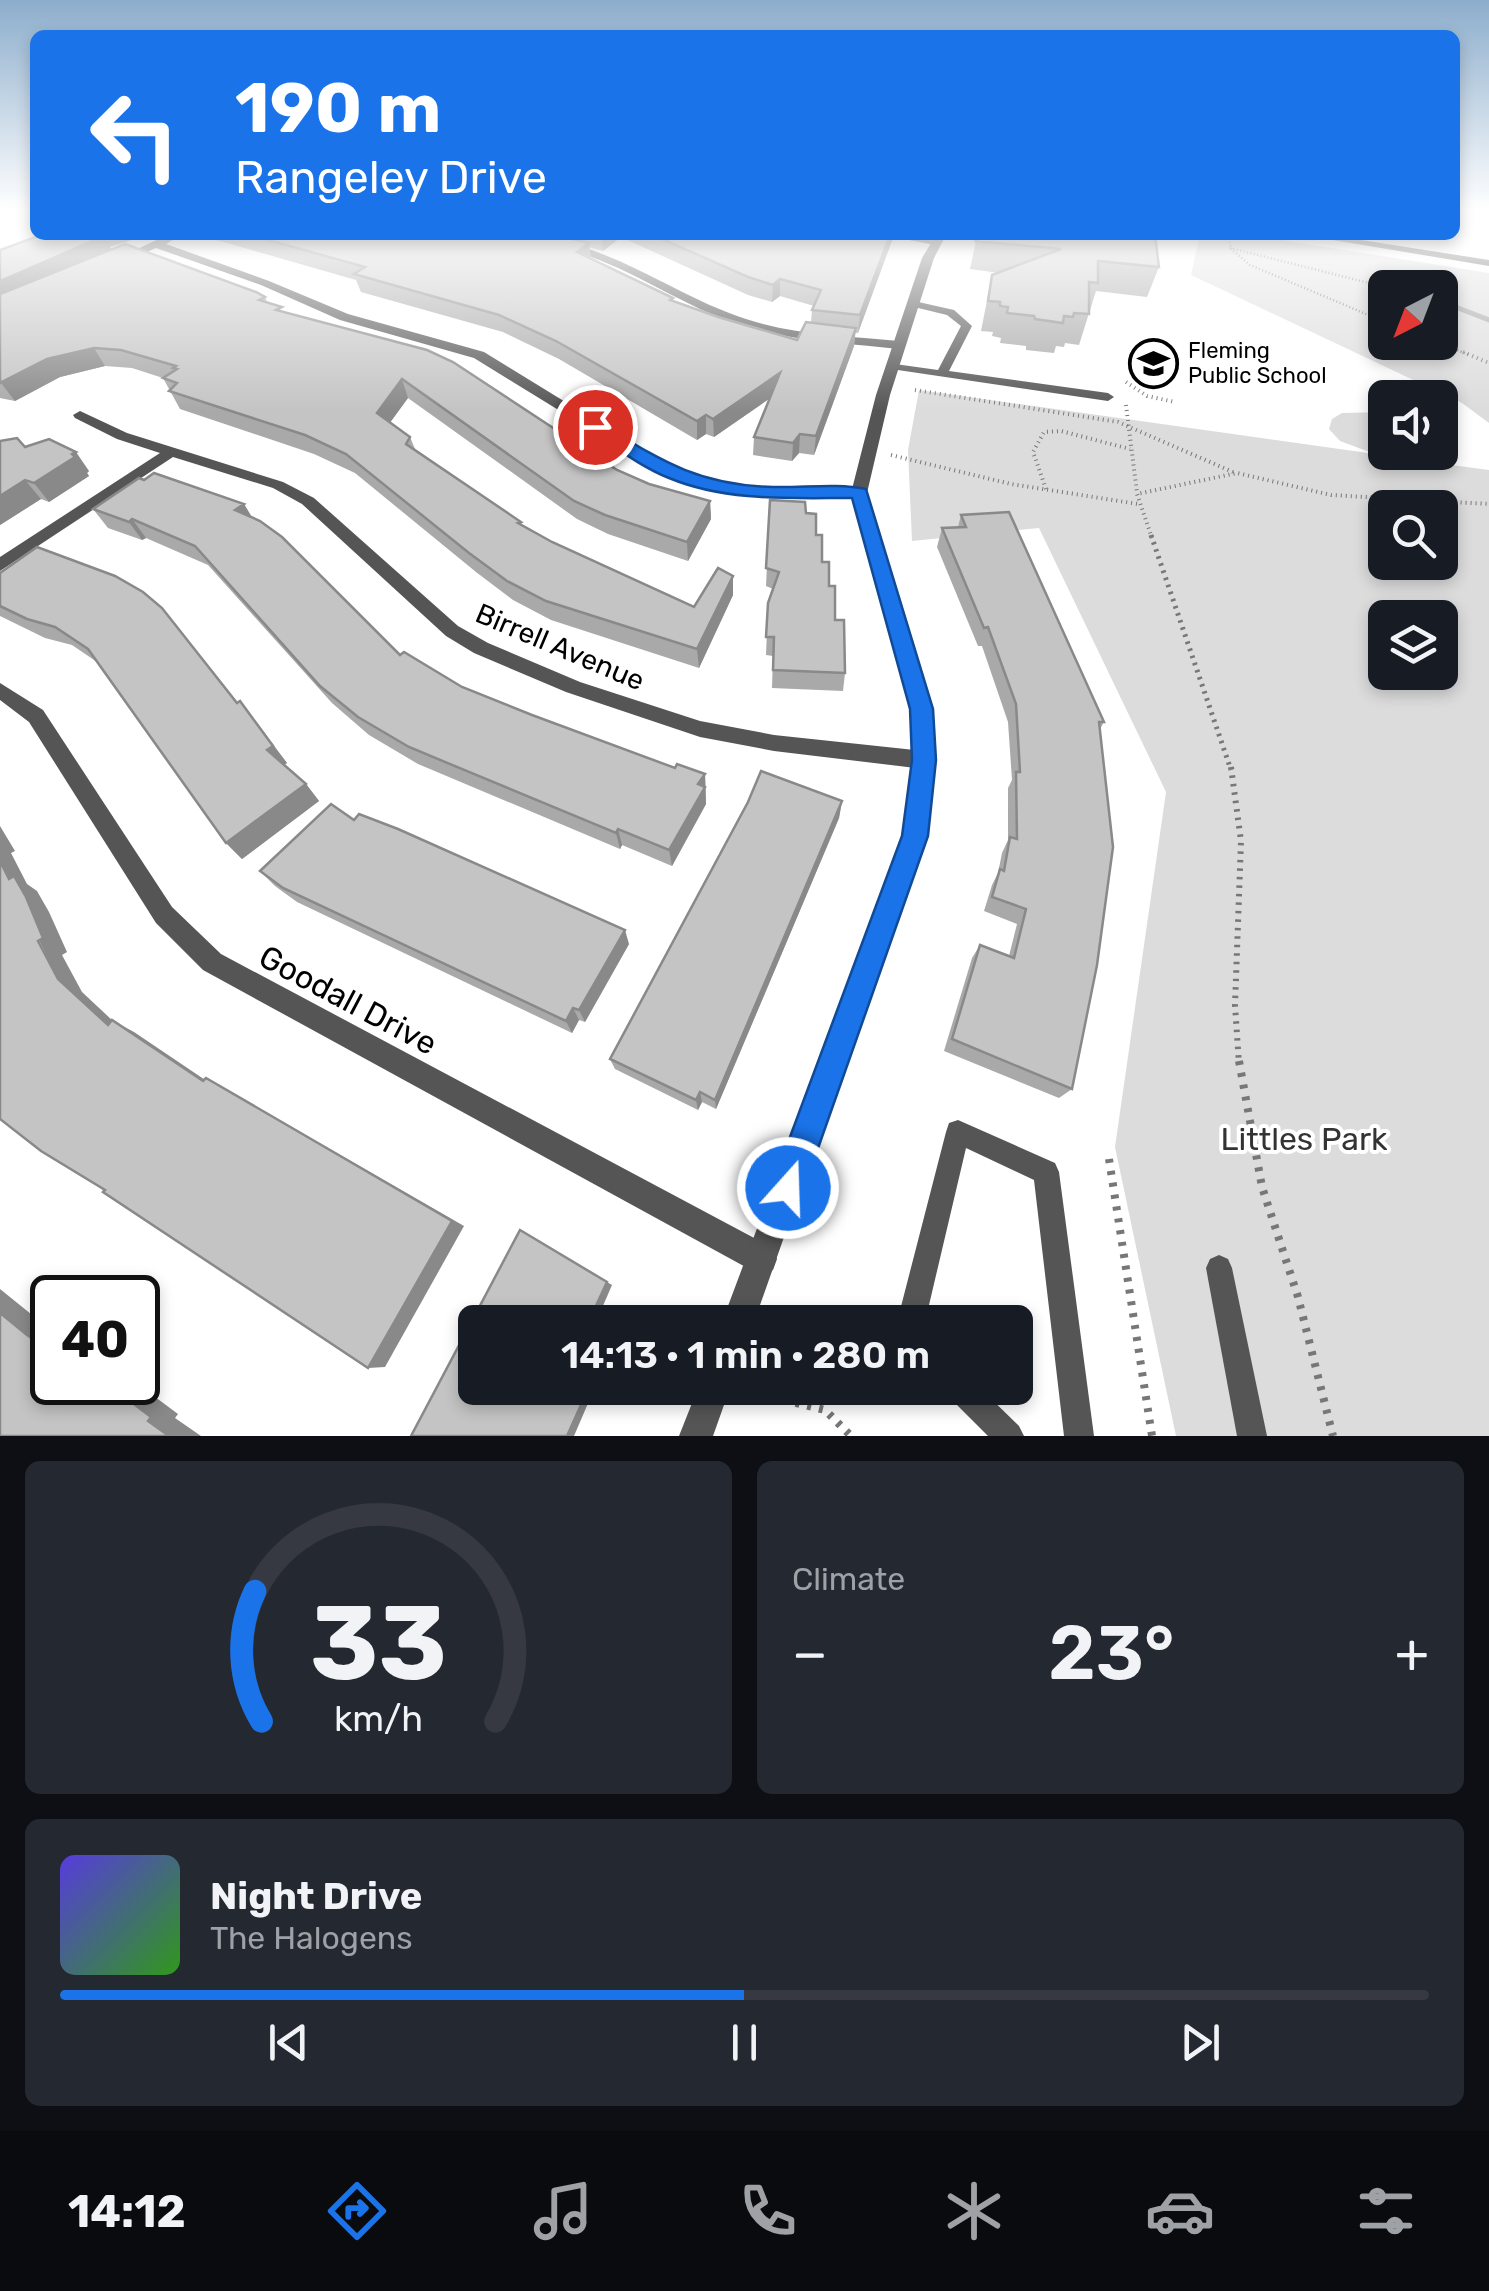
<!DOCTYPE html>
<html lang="en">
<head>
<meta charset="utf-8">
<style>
	:root { --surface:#171b24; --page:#242831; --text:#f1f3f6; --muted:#9ea1a6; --line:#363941; --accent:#1a73e8 }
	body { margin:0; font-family:Rubik,sans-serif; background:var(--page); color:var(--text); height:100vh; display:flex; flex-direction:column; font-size:38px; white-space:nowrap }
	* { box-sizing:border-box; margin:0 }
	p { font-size:32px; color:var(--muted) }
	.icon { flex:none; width:55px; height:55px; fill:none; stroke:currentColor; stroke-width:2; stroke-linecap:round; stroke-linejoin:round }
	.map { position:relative; height:1436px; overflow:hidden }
	.drawer { display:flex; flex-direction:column; gap:25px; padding:25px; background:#0d0f14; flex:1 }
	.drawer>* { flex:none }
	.banner { position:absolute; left:30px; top:30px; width:1430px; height:210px; border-radius:15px; box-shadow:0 5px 15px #0003; background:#1a73e8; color:#fff; overflow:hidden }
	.needle { width:65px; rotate:222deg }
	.controls { position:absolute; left:1368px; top:270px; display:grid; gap:20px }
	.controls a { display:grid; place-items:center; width:90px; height:90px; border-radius:15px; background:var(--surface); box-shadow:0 5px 15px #0003; font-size:50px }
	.speed { position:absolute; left:30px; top:1275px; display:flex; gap:20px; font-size:50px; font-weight:700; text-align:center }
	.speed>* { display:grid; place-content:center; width:130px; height:130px; border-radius:50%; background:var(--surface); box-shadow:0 5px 15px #0003; line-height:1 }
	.speed .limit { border:5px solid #111; border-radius:15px; background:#fff; color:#111 }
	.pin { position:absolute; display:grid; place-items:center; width:85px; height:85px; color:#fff; margin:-42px; border:5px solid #fff; border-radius:50%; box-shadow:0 2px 10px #0007 }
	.me { position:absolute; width:110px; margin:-55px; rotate:20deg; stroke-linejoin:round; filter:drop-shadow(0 0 8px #0008) }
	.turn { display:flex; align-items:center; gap:35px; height:210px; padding:0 40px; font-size:45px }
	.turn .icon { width:130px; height:130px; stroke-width:2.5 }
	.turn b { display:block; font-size:70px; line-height:85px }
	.big { font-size:75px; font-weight:600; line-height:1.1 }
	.drawer .widget { flex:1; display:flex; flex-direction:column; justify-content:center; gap:15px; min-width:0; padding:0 35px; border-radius:15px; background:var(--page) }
	.drawer .dial { align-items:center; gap:0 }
	.dial svg { height:260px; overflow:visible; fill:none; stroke:var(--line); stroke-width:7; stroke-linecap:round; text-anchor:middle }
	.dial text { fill:var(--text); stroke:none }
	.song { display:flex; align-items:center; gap:30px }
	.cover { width:120px; height:120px; border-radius:15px; background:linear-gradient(135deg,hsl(250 70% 55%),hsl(110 70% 35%)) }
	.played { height:10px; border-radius:5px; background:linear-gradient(90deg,var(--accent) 50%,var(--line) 50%) }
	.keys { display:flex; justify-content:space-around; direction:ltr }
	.heat { display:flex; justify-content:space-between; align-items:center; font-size:55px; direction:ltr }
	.drawer .tiles { flex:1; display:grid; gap:25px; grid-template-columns:1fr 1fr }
	.widget:last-child { grid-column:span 2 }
	.trip { position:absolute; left:458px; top:1305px; width:575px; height:100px; border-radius:15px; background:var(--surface); box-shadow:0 5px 15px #0003; font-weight:600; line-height:100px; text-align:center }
	.dock { display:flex; height:160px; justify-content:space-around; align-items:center; background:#090b0e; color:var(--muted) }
	.dock .icon { width:70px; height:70px }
	.dock .current { color:var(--accent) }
	.dock b { font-size:45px; color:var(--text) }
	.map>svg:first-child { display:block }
	.green { fill:#dcdcdc; fill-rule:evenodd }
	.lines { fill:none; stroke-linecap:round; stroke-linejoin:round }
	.stream { stroke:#a3a3a3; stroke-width:5 }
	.path-far4 { stroke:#777; stroke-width:2.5; stroke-dasharray:1 2.5; stroke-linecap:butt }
	.path-far3 { stroke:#777; stroke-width:4; stroke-dasharray:1 4; stroke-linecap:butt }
	.path-far2 { stroke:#777; stroke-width:5; stroke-dasharray:2.5 5; stroke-linecap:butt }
	.path-far1 { stroke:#777; stroke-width:6; stroke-dasharray:2.5 6; stroke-linecap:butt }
	.path { stroke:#777; stroke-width:8; stroke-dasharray:4 8; stroke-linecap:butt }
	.service { fill:#555; fill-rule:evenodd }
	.minor { fill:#555; fill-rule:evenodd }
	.tertiary { fill:#555; fill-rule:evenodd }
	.wall { fill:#a9a9a9; fill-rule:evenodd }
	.shaded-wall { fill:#898989 }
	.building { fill:#c4c4c4; stroke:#898989; stroke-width:2.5 }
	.route { fill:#1a73e8; stroke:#114b97; stroke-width:2.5 }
	.labels { text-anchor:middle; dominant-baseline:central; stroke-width:8; stroke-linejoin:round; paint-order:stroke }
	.far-poi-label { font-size:22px; fill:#000; stroke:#fff; text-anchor:start }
	.street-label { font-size:28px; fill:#000; stroke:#fff }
	.near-street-label { font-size:32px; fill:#000; stroke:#fff }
	.near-park-label { font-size:32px; fill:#333; stroke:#fff }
</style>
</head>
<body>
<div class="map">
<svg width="1489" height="1436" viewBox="0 0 1489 1436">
	<rect width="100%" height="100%" fill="#fff"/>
	<g class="green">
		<path d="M1200 235H1250L1489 273V423L1462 403 1191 275ZM1385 288H1440V342H1385Z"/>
		<path d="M919 390 1375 454 1340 441 1329 429 1332 419 1342 413 1383 412 1385 452 1427 453 1429 462 1489 470V1436H1176L1115 1147 1166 792 1039 528 912 541 908 450ZM1385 508H1440V562H1385ZM1385 618H1440V672H1385Z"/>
	</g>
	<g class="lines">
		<g class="stream">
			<polyline points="1378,277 1406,288"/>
			<polyline points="1440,301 1489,320"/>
		</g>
		<g class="path-far4">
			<polyline points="1227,235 1232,250 1250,265 1385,322"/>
			<polyline points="1230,248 1369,283"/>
			<polyline points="1438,342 1469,355"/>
		</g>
		<g class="path-far3">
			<polyline points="1463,352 1489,363"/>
			<polyline points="1126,382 1147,396 1175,402"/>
			<polyline points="915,390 1118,422 1233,472"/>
			<polyline points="1126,405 1137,493"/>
			<polyline points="891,455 1011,484 1138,504"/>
			<polyline points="1046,489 1033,452 1044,432 1061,431 1130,449"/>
			<polyline points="1152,538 1137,494 1237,473 1331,495 1489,504"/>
		</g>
		<polyline class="path-far2" points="1151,535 1231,770"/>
		<polyline class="path-far1" points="1231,767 1241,841 1235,1005 1239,1064"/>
		<g class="path">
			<polyline points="1239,1061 1262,1187 1298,1297 1333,1436"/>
			<polyline points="1109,1159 1152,1436"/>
			<polyline points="784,1400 825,1410 851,1436"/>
		</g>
		<g class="service">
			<polygon points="914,301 954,310 972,326 949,371 1108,393 1114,397 1108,401 891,369 889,367 895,364 938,370 961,326 947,315 910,306 909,304"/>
			<polygon points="958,1120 1055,1163 1059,1172 1094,1436 1064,1436 1034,1180 966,1148 925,1322 897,1322 946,1132 949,1123"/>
			<polygon points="1219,1255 1228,1259 1232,1268 1267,1436 1237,1436 1206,1268 1210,1259"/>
			<polygon points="946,1388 980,1388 1019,1426 1024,1436 988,1436 950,1398"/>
		</g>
		<g class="minor">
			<path d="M167 235H181L166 244 269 281 348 314 484 352 676 470C736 490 797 488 859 488L867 493 859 498H769L708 491 666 476 474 358 340 320 261 285 156 248 122 263 112 261Z"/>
			<polygon points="883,235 910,235 940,242 935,245"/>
			<path d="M568 243C632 259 684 299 746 319 795 335 848 336 899 341L905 345 899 349C838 342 775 341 718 317 666 295 620 263 564 248V244Z"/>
			<polygon points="80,411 127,433 283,482 314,498 458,626 488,643 580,682 700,721 774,735 924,751 931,754 934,760 931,766 924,769 774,751 700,737 566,692 474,653 446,636 302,504 273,488 173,457 0,571 0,557 160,453 117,439 75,418 73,415"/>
			<polygon points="0,683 43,710 172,907 221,954 773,1248 777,1259 773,1270 762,1274 751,1270 203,970 156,923 29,722 0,700"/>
		</g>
		<g class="tertiary">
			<polygon points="936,235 946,235 934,258 890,395 867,493 932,709 934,760 926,836 754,1322 722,1322 904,836 914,760 912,709 851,493 876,395 922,258"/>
			<polygon points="1303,235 1329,235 1489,260 1489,266"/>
			<polygon points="698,1388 730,1388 713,1436 679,1436"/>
		</g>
	</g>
	<g class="wall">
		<path d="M199 235H893L858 333H855L854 346 814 455 799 453 792 461 753 455 754 437 770 398 714 437 706 434 697 440 559 359 503 332 361 292 356 280ZM621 237 748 295 772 302 780 296 814 306 812 310 811 322 797 340 718 317 674 301 591 259 589 247 603 251Z"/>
		<polygon points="982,235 1159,267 1147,297 1096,291 1079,345 1065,343 1064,347 1056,346 1054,353 1026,350 1026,346 1000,343 1001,338 992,336 993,332 981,331 992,275 999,273 970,269 976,241"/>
		<polygon points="110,247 111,250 265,297 267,302 284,312 617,470 649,484 710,501 711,519 688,561 608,534 577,519 408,398 390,422 410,437 415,449 521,522 522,526 552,542 694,607 733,576 733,595 699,668 551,620 513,600 476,572 355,473 314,454 180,409 163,378 132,368 105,366 60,377 15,401 0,398 0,250"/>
		<polygon points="25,447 89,471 87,473 89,476 49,502 41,499 0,525"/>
		<polygon points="770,500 806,513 816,535 829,586 845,673 843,691 772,688 773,656 766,655 768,603 773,589 766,586"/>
		<polygon points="244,504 251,517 400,655 462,687 532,715 675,768 705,774 706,804 672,866 622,845 620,849 418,764 369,735 332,703 208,565 146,538 142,540 108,528 93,509"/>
		<polygon points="961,515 1104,722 1100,729 1072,1089 1059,1098 944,1051 972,958 980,945 1009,956 1017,924 984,911 992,885 998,873 1002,853 1008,840 1008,788 1012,780 1008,722 982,646 978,646 937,547 942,528 958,527"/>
		<polygon points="0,573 237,703 287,763 284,765 306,784 319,801 242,859 226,843 97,662 72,645 45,638 0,616"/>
		<polygon points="842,801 839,818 716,1109 702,1102 698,1110 615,1069 610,1059"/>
		<polygon points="354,820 629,944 585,1022 579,1020 572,1033 297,902 275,886 260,871"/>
	</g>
	<g class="shaded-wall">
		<polygon points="94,235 147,235 110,247 114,253 0,303 0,281"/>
		<polygon points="601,235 621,235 621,237 603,251"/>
		<polygon points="890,235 893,235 892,241 858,333 860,315"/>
		<polygon points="589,243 591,260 577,252"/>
		<polygon points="780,279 780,296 772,302 773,285"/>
		<polygon points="856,328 854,346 814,455 816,436"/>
		<polygon points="94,348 105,366 60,377 15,401 1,383 47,359"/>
		<polygon points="780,373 779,392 714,437 713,419"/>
		<polygon points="402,379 408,398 384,431 377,413"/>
		<polygon points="706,415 706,434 697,440 697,421"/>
		<polygon points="800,434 799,453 792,461 793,443"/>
		<polygon points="76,452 89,471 87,473 89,476 49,502 34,483"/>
		<polygon points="25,480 41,499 0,525 0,496"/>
		<polygon points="710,501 711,519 688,561 687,542"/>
		<polygon points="244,504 255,522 235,510"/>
		<polygon points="132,519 146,538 142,540 129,522"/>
		<polygon points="733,576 733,595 699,668 697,649"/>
		<polygon points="254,719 287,763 281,767 267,750"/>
		<polygon points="705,774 706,804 672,866 669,850 698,784"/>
		<polygon points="306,784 319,801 242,859 226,843"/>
		<polygon points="842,801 839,818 716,1109 715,1100"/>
		<polygon points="0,826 15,851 11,853 27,884 37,891 49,912 67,952 62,955 82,992 113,1021 134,1032 223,1092 108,1025 58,979 0,861"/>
		<polygon points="618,829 622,845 620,849 616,833"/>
		<polygon points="625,930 629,944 585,1022 579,1010"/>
		<polygon points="573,1008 579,1020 572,1033 566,1021"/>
		<polygon points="206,1078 464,1226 385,1367 368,1368"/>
		<polygon points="700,1092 702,1102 698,1110 696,1100"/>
		<polygon points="520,1230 612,1285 596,1322 589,1321"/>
		<polygon points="0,1289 52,1331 52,1352 27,1335 0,1313"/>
		<polygon points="105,1382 135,1382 178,1414 175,1418 201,1436 169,1436 148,1421"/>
		<polygon points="583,1388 589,1388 588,1391 592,1394 574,1436 567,1436"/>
	</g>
	<g class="building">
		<polygon points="41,235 100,235 104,236 0,281 0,250"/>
		<polygon points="250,235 555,235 589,243 577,252 673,298 670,300 718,317 797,340 806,322 856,328 816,436 800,434 793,443 754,437 780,373 713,419 706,415 697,421 556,341 499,315 354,274 365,267"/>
		<polygon points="653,235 890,235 860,315 812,310 821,290 780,279 773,285 748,277"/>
		<polygon points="982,235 1155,235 1159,267 1098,261 1098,283 1089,282 1089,314 1074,313 1073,317 1064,316 1063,323 1035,319 1034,316 1007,313 1008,307 1000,306 1000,302 988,301 992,275 1061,249 976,241"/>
		<polygon points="125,244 256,292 265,297 259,300 282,307 276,310 427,350 453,362 617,470 649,484 710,501 687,542 605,515 574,501 402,379 377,413 410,437 406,444 521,522 518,523 552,542 694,607 718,568 733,576 697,649 546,601 507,581 469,553 346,454 305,435 169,391 177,383 163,378 177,369 173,368 176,366 121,350 94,348 47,359 0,383 0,294"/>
		<polygon points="17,438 25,447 49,439 76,452 72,454 75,457 34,483 25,480 0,496 0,441"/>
		<polygon points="154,473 244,504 235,510 260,521 282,537 400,655 404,652 462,687 532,715 675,768 677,764 705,774 698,784 705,787 669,850 618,829 616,833 409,747 358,717 320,686 195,546 132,519 129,522 93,509 139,478 144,480"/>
		<polygon points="770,500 805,502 806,513 816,514 816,535 822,535 822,562 829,562 829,586 835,586 835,620 844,620 845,673 773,670 774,637 766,637 768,603 779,572 766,568"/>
		<polygon points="1009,512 1104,722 1099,722 1113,847 1097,965 1072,1089 952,1039 980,945 1014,958 1026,909 992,897 1000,869 1004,871 1010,837 1017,839 1016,772 1020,772 1016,704 988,627 984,628 942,528 966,527 961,515"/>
		<polygon points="37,547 115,576 143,592 162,608 237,703 240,701 273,746 267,750 306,784 226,843 88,649 55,627 27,619 0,606 0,573"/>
		<polygon points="761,771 842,801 715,1100 700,1092 696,1100 610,1059 748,802"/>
		<polygon points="331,804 354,820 359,814 398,829 625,930 579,1010 573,1008 566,1021 283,888 260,871"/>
		<polygon points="0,861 9,879 14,876 26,897 43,938 38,941 58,979 108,1025 112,1020 203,1081 206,1078 452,1221 368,1368 103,1192 105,1190 41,1151 0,1119"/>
		<polygon points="520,1230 607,1282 589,1321 593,1322 475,1322 475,1388 583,1388 580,1393 585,1396 567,1436 411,1436"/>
		<polygon points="0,1313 27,1335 52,1352 52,1382 105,1382 151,1417 148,1421 169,1436 0,1436"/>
	</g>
	<linearGradient id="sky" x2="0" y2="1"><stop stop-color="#8cadcc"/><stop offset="0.51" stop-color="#fff"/><stop offset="1" stop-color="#fff" stop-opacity="0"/></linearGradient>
	<rect width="1489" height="411" fill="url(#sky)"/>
	<path class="route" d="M589 424H601C662 461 698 485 773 487 803 488 836 483 866 489L933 709 936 760 928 836 804 1188 799 1200 788 1205 776 1200 771 1188 902 836 912 760 910 709 852 498C791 498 727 502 669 478 641 467 614 446 589 430Z"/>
	<defs>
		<symbol id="school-ring" viewBox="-11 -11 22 22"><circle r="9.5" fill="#fff" stroke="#000" stroke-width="1.5"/><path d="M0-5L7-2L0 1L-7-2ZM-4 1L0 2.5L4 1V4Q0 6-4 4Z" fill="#000"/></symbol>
	</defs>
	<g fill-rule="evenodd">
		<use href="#school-ring" x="1126" y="336" width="55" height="55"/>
	</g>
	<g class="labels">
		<g class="far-poi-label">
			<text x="1188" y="350">Fleming<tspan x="1188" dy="25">Public School</tspan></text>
		</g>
		<g class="street-label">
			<text transform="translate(560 647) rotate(23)">Birrell Avenue</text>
		</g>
		<g class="near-street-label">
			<text transform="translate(348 1000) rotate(28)">Goodall Drive</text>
		</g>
		<g class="near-park-label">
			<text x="1304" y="1139">Littles Park</text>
		</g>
	</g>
</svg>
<div class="controls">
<a><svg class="needle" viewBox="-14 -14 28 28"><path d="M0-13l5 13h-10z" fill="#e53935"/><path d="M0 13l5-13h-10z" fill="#9ea1a6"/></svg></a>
<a><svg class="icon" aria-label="sound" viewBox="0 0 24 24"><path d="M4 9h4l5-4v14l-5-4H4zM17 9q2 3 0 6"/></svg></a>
<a><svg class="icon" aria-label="search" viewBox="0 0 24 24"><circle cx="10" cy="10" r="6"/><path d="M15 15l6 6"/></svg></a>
<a><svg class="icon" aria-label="layers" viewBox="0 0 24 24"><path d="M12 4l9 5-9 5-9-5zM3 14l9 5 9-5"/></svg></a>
</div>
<div class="speed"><div class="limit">40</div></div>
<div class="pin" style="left:595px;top:427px;background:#d93025"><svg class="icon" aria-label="arrive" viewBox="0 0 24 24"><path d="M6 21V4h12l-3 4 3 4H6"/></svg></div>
<svg class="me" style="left:788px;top:1188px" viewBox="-20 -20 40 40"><circle r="17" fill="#1a73e8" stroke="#fff" stroke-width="3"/><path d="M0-11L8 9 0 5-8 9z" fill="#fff"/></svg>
<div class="trip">14:13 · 1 min · 280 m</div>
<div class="banner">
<div class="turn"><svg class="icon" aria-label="left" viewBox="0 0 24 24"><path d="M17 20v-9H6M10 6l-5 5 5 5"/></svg><div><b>190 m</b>Rangeley Drive</div></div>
</div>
</div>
<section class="drawer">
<div class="tiles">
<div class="widget dial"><svg viewBox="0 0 100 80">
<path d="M14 69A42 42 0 1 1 86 69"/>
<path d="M14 69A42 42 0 0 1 12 29" stroke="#1a73e8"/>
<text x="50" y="56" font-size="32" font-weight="700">33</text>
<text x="50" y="72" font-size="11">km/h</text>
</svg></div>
<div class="widget"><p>Climate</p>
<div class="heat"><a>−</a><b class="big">23°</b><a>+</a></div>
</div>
<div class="widget">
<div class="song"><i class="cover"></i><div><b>Night Drive</b><p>The Halogens</p></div></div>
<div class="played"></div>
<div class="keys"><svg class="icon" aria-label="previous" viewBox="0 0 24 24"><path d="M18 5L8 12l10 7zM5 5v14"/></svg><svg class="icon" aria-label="pause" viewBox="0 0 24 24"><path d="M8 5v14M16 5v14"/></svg><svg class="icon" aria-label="next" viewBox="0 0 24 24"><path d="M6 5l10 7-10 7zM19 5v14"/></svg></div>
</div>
</div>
</section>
<nav class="dock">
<b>14:12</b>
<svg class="icon current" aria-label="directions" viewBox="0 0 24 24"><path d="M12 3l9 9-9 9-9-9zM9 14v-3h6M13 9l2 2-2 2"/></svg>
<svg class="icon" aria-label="music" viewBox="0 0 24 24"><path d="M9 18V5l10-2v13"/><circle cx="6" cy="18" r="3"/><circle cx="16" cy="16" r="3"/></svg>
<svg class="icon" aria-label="phone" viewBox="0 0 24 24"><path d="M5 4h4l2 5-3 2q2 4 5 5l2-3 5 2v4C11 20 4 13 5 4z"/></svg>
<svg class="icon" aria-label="climate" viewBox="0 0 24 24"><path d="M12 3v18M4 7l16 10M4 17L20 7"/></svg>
<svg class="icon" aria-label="car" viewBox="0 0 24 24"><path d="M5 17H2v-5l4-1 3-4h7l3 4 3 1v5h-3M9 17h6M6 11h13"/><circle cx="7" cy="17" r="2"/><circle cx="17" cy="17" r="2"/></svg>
<svg class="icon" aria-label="filters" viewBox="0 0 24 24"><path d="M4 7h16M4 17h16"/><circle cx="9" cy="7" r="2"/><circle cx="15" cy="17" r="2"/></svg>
</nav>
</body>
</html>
